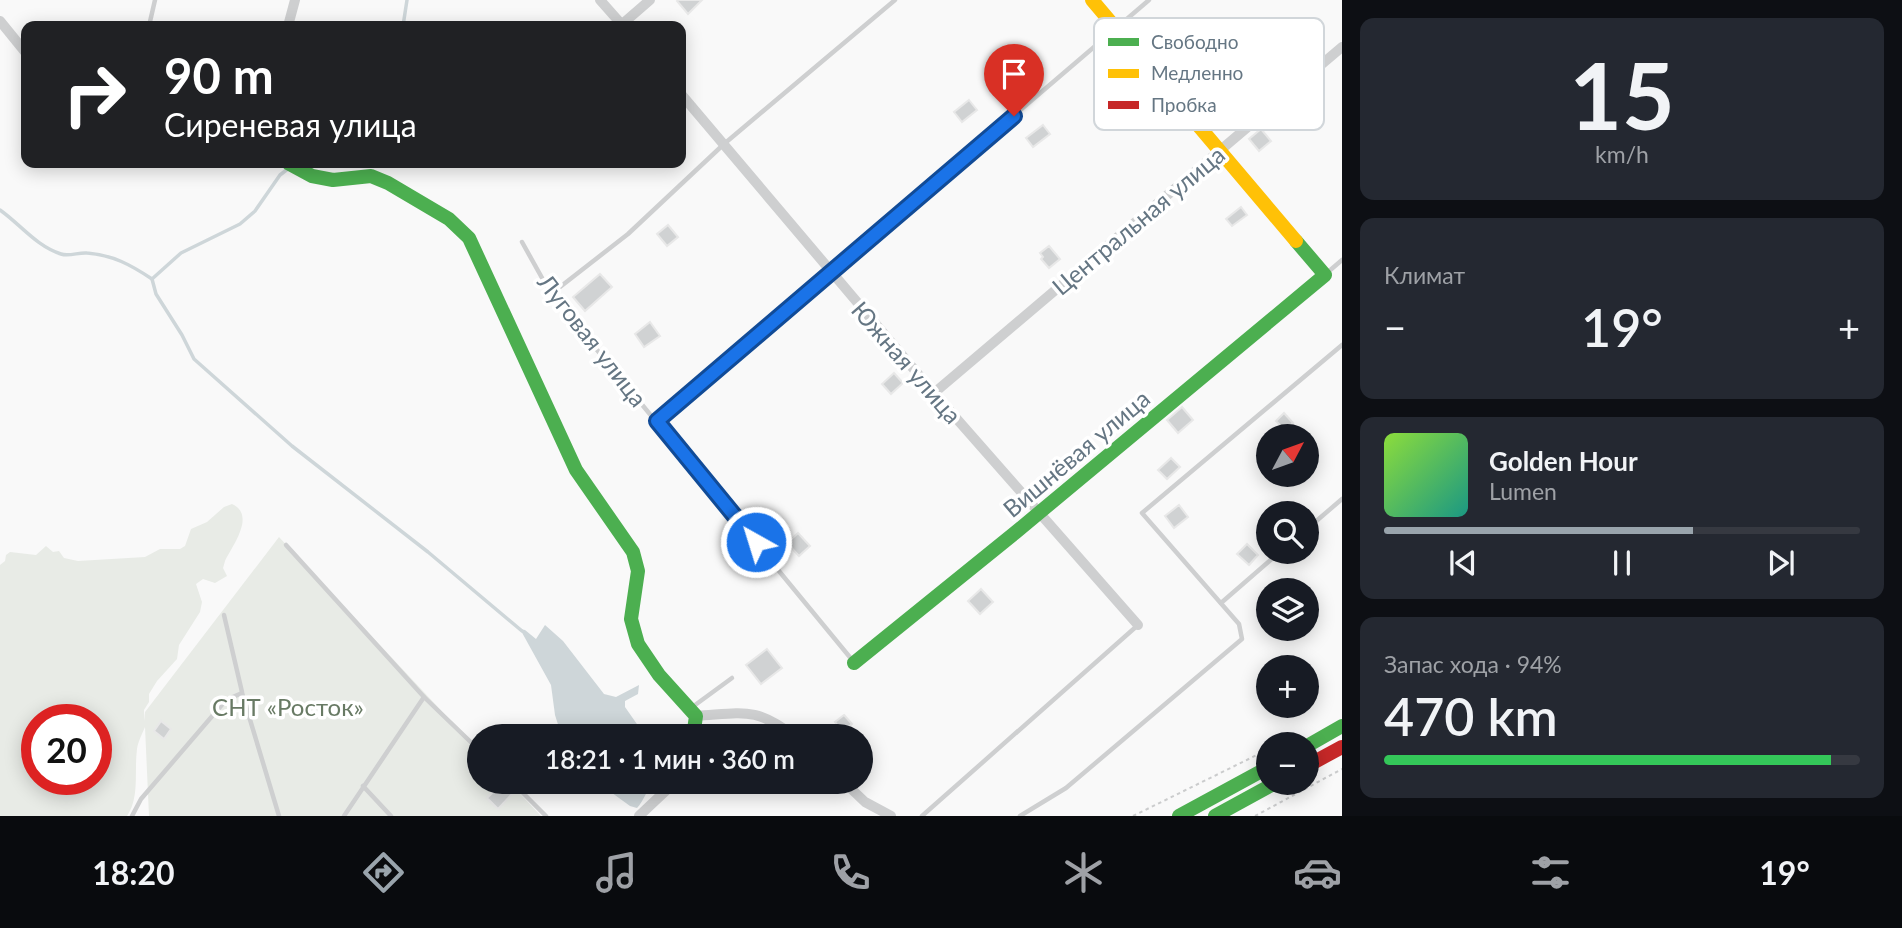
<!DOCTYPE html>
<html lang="ru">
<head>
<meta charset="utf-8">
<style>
	:root { --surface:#171b24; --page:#242831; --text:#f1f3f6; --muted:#9ea1a6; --line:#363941; --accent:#99a4ac }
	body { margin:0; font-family:Lato,sans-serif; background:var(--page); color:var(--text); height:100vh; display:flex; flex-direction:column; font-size:26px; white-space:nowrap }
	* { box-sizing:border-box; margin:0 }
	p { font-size:23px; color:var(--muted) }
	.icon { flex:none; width:38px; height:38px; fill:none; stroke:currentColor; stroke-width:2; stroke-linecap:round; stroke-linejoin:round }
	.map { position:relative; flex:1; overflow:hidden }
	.panel { display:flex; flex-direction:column; gap:18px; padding:18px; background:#0d0f14; width:560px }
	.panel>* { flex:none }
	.top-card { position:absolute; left:21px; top:21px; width:665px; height:147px; border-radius:14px; box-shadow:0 4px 18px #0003; background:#202124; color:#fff; overflow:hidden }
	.needle { width:46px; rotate:49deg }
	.tools { position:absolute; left:1256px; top:424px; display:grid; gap:14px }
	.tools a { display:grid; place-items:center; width:63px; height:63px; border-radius:50%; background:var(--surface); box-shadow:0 4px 18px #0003; font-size:35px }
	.speed { position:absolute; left:21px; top:704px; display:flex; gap:14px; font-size:35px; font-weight:700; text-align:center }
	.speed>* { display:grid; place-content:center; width:91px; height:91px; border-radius:50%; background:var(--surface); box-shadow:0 4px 18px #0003; line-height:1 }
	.speed .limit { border:10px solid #d22; background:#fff; color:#111 }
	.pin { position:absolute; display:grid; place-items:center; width:60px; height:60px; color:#fff; margin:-72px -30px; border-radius:50% 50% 50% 0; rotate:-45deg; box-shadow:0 0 7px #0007 }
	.pin .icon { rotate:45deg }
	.me { position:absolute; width:77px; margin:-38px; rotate:321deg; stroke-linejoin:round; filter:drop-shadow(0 0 5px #0008) }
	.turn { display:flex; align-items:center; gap:24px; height:147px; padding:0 28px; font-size:32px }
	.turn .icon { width:91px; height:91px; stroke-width:2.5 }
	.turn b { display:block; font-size:49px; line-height:60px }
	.big { font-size:52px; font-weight:600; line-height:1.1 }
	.panel .card { flex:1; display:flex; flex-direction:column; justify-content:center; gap:10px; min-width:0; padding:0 24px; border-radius:14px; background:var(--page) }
	.panel .dial { align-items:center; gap:0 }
	.dial b { font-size:91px; line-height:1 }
	.song { display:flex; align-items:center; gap:21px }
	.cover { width:84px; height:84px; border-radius:10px; background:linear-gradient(135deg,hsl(90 70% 55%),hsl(170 70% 35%)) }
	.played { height:7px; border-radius:4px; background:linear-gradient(90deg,var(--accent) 65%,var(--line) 65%) }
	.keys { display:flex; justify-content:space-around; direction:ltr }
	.heat { display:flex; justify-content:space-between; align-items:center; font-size:38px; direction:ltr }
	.charge { height:10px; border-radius:5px; background:linear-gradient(90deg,#34c759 94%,var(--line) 0) }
	.trip { position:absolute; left:467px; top:724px; width:406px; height:70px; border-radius:35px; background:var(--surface); box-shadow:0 4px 18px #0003; font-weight:600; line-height:70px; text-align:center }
	.tab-bar { display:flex; height:112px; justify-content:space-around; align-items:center; background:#090b0e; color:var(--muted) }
	.tab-bar .icon { width:49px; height:49px }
	.tab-bar .active { color:var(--accent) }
	.tab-bar b { font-size:32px; color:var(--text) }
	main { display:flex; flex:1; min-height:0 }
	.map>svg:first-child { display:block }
	.green { fill:#e8ebe6; fill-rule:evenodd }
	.water { fill:#ced6d9 }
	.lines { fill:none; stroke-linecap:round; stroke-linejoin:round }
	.stream { stroke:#ced6d9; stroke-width:3.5 }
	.building { fill:#d0d2d3; stroke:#e8e8e8; stroke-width:2 }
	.path { stroke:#cbcccd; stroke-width:2; stroke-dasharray:3.5 3.5; stroke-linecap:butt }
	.lane { stroke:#cecfd0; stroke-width:4.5 }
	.street { stroke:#cecfd0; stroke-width:10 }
	.fast { stroke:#4caf50; stroke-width:14 }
	.slow { stroke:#ffc107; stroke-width:14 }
	.jam { stroke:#c62828; stroke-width:14 }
	.route-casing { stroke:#114b97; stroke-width:18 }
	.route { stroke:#1a73e8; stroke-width:12 }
	.labels { text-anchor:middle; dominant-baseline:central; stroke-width:7; stroke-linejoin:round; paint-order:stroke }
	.street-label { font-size:24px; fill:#657683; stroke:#fff }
	.park-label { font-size:24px; fill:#687a64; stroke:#fff }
	.key { fill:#fff; stroke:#d1d6da; stroke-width:2 }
	.key-label { font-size:19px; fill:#657683 }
</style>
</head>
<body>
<main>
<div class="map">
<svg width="1342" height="816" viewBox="0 0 1342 816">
	<rect width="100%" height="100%" fill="#f9f9f9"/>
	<path class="green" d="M232 504C256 515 233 545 225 561L223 568 227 576 215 583 203 579 196 584 202 602 200 612 179 645 177 659 157 681 149 694V702L144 710V721L145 712 279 537 479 751 480 782H509L541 816H149L145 727C142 734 138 742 137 749 134 771 140 797 127 816H0V565L5 561 6 555 10 552 36 555 46 546 53 552 59 551 64 558 78 561 145 557 160 549H180L185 546 191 529 207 522 224 507ZM37 719H96V779H37Z"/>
	<g class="water">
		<polygon points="545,625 563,641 604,694 616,697 639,685 638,694 625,701 625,707 646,737 562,737 555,715 551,685 520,629 525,630 536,639"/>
		<path d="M597 782H653C647 790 643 802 637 808L630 806Z"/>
	</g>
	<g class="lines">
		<g class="stream">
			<polyline points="403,26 407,0"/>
			<path d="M0 210C20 224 36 246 61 254 69 257 79 252 87 253 113 255 131 265 152 279L156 294 182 335 194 359 292 446 428 552 522 631"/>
			<polyline points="152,279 181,253 240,224 255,211 280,175 289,168"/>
		</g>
	</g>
	<g class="building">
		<polygon points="702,0 688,14 677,1 678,0"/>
		<polygon points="969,100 977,110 962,122 954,112"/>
		<polygon points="1043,125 1050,134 1033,147 1026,138"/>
		<polygon points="1261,129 1271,141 1259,151 1249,139"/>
		<polygon points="1241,207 1247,215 1232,226 1226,219"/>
		<polygon points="668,225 678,237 667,246 657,234"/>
		<polygon points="1049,246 1060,259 1049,268 1041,259 1043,257 1040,253"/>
		<polygon points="600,274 612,287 585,311 573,297"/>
		<polygon points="650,322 660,336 644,347 635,334"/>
		<polygon points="894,373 903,383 891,394 882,384"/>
		<polygon points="1182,407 1193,420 1178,433 1167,420"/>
		<polygon points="1284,413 1293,423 1285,430 1276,421"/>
		<polygon points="1171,458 1180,467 1167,479 1158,470"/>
		<polygon points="1179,505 1188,517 1174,528 1165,516"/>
		<polygon points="798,533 810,546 799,556 787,543"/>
		<polygon points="1247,544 1258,555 1249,565 1237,554"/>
		<polygon points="981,589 993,602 980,614 968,601"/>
		<polygon points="767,649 782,668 761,684 746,665"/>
		<polygon points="844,715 852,724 843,732 835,722"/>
		<polygon points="161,721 171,729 164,739 154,731"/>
		<polygon points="501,784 512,794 498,809 487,798"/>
	</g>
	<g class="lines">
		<g class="path">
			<polyline points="1279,744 1297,735"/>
			<polyline points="1133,816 1269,749"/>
			<polyline points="1255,816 1342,769"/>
		</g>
		<g class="lane">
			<polyline points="149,26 155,0"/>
			<polyline points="522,242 551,294 853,661"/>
			<polyline points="1328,272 1342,260"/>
			<polyline points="551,294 628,234 724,144 895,0"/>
			<polyline points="657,421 1149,0"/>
			<polyline points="1307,529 1342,499"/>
			<polyline points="286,545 424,697 480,751"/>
			<polyline points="1221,603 1281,551"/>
			<polyline points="224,615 242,692"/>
			<polyline points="691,708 732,678"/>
			<polyline points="512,782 546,816"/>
			<polyline points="363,786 391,816"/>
			<polyline points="132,816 141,799 226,700 242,693 279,816"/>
			<polyline points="344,816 424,697"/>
			<polyline points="922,816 1138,625"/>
			<polyline points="1020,816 1066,788 1242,639 1239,624 1142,513 1342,345"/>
		</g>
		<g class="street">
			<polyline points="600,0 623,26"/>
			<polyline points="0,21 26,53"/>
			<polyline points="288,26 295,0"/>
			<polyline points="620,26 650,0"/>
			<polyline points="681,94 934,393 1138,625"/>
			<polyline points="934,393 1342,47"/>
			<path d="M696 716C743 713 756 706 795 737"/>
			<polyline points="844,782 865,802 891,816"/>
			<polyline points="639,816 675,782"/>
		</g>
		<g class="fast">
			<polyline points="288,163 312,176 333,180 371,176 388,183 449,219 469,238 576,470 633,552 638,571 631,619 638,644 659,675 696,716 693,737"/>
			<polyline points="854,663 1016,532 1325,275 1296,241"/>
			<polyline points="1307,746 1342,726"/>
			<polyline points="1179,816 1269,767"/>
			<polyline points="1215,816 1277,782"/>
		</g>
		<polyline class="slow" points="1092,0 1296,241"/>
		<polyline class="jam" points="1307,766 1342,747"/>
	</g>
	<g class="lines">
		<defs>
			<polyline id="route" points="756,542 657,421 1014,116"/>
		</defs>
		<use href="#route" class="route-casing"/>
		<use href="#route" class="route"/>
	</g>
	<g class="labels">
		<g class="street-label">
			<text transform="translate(1138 220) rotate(-40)">Центральная улица</text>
			<text transform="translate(593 340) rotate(52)">Луговая улица</text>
			<text transform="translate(907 362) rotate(49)">Южная улица</text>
			<text transform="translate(1076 453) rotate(-40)">Вишнёвая улица</text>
		</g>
		<g class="park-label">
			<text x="288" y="706">СНТ «Росток»</text>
		</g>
	</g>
	<rect x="1094" y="18" width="230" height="112" rx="10" class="key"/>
	<rect x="1108" y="38" width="31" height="8" fill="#4caf50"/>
	<rect x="1108" y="69" width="31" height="9" fill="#ffc107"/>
	<rect x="1108" y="101" width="31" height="8" fill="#c62828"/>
	<g class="key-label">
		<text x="1151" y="49">Свободно</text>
		<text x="1151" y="80">Медленно</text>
		<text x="1151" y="112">Пробка</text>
	</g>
</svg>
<div class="tools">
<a><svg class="needle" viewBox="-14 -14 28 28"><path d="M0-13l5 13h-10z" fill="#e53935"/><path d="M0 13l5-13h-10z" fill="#9ea1a6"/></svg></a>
<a><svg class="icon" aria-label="search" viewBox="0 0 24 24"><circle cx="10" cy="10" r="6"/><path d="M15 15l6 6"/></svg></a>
<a><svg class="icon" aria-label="layers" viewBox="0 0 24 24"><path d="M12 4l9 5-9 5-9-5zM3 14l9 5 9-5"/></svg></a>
<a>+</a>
<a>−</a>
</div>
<div class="speed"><div class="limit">20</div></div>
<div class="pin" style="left:1014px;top:116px;background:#d93025"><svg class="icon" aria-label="arrive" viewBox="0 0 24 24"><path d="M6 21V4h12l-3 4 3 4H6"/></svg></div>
<svg class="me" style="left:756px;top:542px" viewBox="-20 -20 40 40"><circle r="17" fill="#1a73e8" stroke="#fff" stroke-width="3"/><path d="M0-11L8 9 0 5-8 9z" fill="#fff"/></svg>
<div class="trip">18:21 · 1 мин · 360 m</div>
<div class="top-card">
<div class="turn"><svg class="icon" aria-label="right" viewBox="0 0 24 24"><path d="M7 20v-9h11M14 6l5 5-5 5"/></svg><div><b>90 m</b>Сиреневая улица</div></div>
</div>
</div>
<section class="panel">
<div class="card dial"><b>15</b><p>km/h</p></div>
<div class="card"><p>Климат</p>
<div class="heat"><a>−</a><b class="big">19°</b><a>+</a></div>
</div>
<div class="card">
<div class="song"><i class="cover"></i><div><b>Golden Hour</b><p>Lumen</p></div></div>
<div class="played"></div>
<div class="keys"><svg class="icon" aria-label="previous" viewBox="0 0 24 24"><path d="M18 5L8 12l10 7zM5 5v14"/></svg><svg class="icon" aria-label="pause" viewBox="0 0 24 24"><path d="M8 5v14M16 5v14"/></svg><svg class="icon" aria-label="next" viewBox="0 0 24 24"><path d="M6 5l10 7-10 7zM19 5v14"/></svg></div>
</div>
<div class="card"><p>Запас хода · 94%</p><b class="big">470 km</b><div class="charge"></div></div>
</section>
</main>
<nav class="tab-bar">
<b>18:20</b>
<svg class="icon active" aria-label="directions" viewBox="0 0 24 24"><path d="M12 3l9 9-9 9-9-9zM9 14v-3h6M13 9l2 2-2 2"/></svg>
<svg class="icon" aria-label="music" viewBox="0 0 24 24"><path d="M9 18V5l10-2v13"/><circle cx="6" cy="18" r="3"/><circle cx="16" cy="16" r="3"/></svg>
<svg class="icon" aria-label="phone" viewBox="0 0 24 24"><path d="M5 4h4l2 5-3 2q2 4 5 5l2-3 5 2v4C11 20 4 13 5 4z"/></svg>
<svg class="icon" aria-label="climate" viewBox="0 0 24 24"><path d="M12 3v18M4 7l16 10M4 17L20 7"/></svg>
<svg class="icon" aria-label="car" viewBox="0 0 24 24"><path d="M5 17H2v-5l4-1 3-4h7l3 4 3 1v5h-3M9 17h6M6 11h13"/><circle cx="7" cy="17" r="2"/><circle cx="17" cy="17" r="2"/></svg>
<svg class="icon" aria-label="filters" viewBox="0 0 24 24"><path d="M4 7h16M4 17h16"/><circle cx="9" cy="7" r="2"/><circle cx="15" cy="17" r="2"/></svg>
<b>19°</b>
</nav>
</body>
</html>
